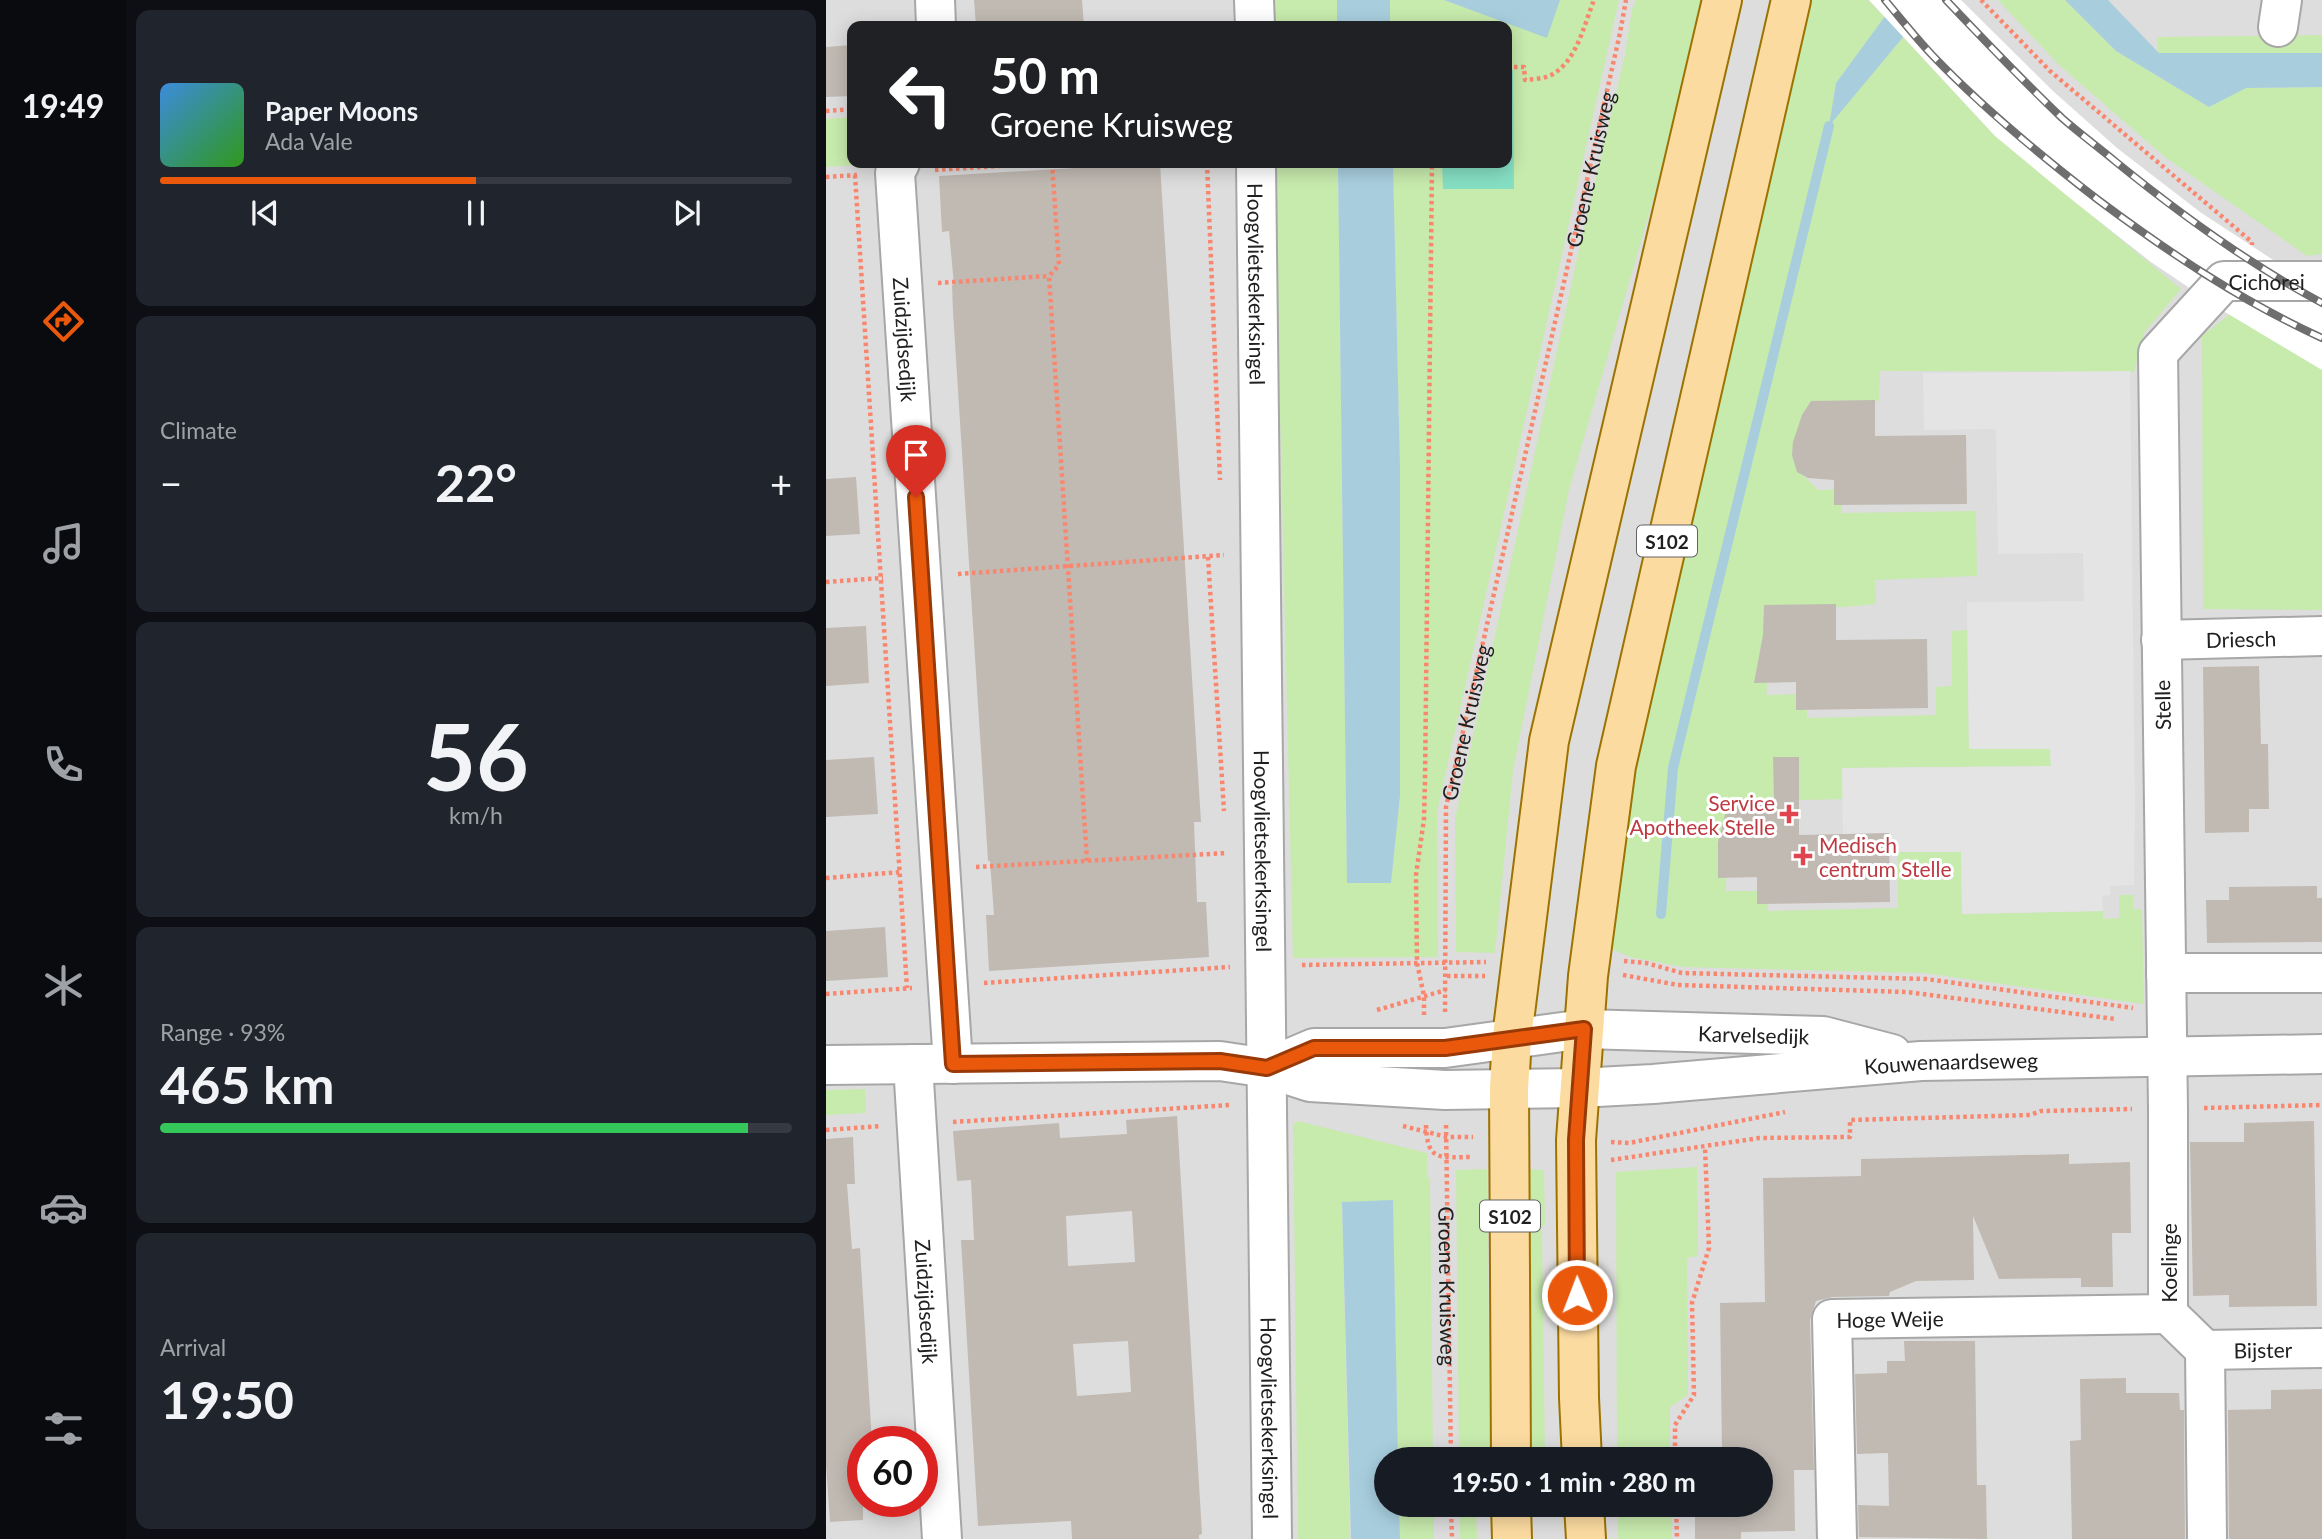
<!DOCTYPE html>
<html lang="en">
<head>
<meta charset="utf-8">
<style>
	:root { --surface:#171b24; --page:#20242c; --text:#f1f3f6; --muted:#9ea1a6; --line:#363941; --accent:#ea580c }
	body { margin:0; font-family:Lato,sans-serif; background:var(--page); color:var(--text); height:100vh; display:flex; flex-direction:column; font-size:26px; white-space:nowrap }
	* { box-sizing:border-box; margin:0 }
	p { font-size:23px; color:var(--muted) }
	.icon { flex:none; width:38px; height:38px; fill:none; stroke:currentColor; stroke-width:2; stroke-linecap:round; stroke-linejoin:round }
	.map { position:relative; flex:1; overflow:hidden }
	.sheet { display:flex; flex-direction:column; gap:10px; padding:10px; background:#0d0f14; width:700px }
	.sheet>* { flex:none }
	.banner { position:absolute; left:21px; top:21px; width:665px; height:147px; border-radius:14px; box-shadow:0 4px 18px #0003; background:#202124; color:#fff; overflow:hidden }
	.speed { position:absolute; left:21px; top:1426px; display:flex; gap:14px; font-size:35px; font-weight:700; text-align:center }
	.speed>* { display:grid; place-content:center; width:91px; height:91px; border-radius:50%; background:var(--surface); box-shadow:0 4px 18px #0003; line-height:1 }
	.speed .limit { border:10px solid #d22; background:#fff; color:#111 }
	.pin { position:absolute; display:grid; place-items:center; width:60px; height:60px; color:#fff; margin:-72px -30px; border-radius:50% 50% 50% 0; rotate:-45deg; box-shadow:0 0 7px #0007 }
	.pin .icon { rotate:45deg }
	.me { position:absolute; width:77px; margin:-38px; rotate:359deg; stroke-linejoin:round; filter:drop-shadow(0 0 5px #0008) }
	.turn { display:flex; align-items:center; gap:24px; height:147px; padding:0 28px; font-size:32px }
	.turn .icon { width:91px; height:91px; stroke-width:2.5 }
	.turn b { display:block; font-size:49px; line-height:60px }
	.big { font-size:52px; font-weight:700; line-height:1.1 }
	.sheet .card { flex:1; display:flex; flex-direction:column; justify-content:center; gap:10px; min-width:0; padding:0 24px; border-radius:14px; background:var(--page) }
	.sheet .dial { align-items:center; gap:0 }
	.dial b { font-size:91px; line-height:1 }
	.song { display:flex; align-items:center; gap:21px }
	.cover { width:84px; height:84px; border-radius:10px; background:linear-gradient(135deg,hsl(210 70% 55%),hsl(110 70% 35%)) }
	.played { height:7px; border-radius:4px; background:linear-gradient(90deg,var(--accent) 50%,var(--line) 50%) }
	.keys { display:flex; justify-content:space-around; direction:ltr }
	.heat { display:flex; justify-content:space-between; align-items:center; font-size:38px; direction:ltr }
	.charge { height:10px; border-radius:5px; background:linear-gradient(90deg,#34c759 93%,var(--line) 0) }
	.trip { position:absolute; left:548px; top:1447px; width:399px; height:70px; border-radius:35px; background:var(--surface); box-shadow:0 4px 18px #0003; font-weight:700; line-height:70px; text-align:center }
	main { display:flex; flex:1; min-height:0 }
	.tabs { display:flex; flex-direction:column; width:126px; justify-content:space-around; align-items:center; background:#090b0e; color:var(--muted) }
	.tabs .icon { width:49px; height:49px }
	.tabs .active { color:var(--accent) }
	.tabs b { font-size:32px; color:var(--text) }
	.map>svg:first-child { display:block }
	.residential { fill:#dedddd; fill-rule:evenodd }
	.grass { fill:#c7eaad }
	.pitch { fill:#85dfc3 }
	.parking { fill:#e4e4e4 }
	.water { fill:#a8cede }
	.pier { fill:#fff }
	.lines { fill:none; stroke-linecap:round; stroke-linejoin:round }
	.stream { stroke:#a8cede; stroke-width:10 }
	.building { fill:#c1bab3; fill-rule:evenodd }
	.minor-casing { stroke:#a7a7a7; stroke-width:42 }
	.major-casing { stroke:#9c7300; stroke-width:42 }
	.path { stroke:#f9876f; stroke-width:4.5; stroke-dasharray:3.5 3.5; stroke-linecap:butt }
	.minor { stroke:#fff; stroke-width:38 }
	.major { stroke:#fcdba1; stroke-width:38 }
	.rail-casing { stroke:#6e6e6e; stroke-width:8 }
	.rail { stroke:#fff; stroke-width:5; stroke-dasharray:16; stroke-linecap:butt }
	.route-casing { stroke:#983908; stroke-width:18 }
	.route { stroke:#ea580c; stroke-width:12 }
	.health-dot { fill:#e0444e; stroke:#fff; stroke-width:2.5 }
	.labels { text-anchor:middle; dominant-baseline:central; stroke-width:6; stroke-linejoin:round; paint-order:stroke }
	.shield { fill:#fff; stroke:#636363; stroke-width:2 }
	.shield-label { font-size:19px; font-weight:bold; fill:#202020 }
	.street-label { font-size:21px; fill:#202020; stroke:#fff }
	.health-label { font-size:21px; fill:#be3a42; stroke:#fff; text-anchor:end }
</style>
</head>
<body>
<main>
<nav class="tabs">
<b>19:49</b>
<svg class="icon active" aria-label="directions" viewBox="0 0 24 24"><path d="M12 3l9 9-9 9-9-9zM9 14v-3h6M13 9l2 2-2 2"/></svg>
<svg class="icon" aria-label="music" viewBox="0 0 24 24"><path d="M9 18V5l10-2v13"/><circle cx="6" cy="18" r="3"/><circle cx="16" cy="16" r="3"/></svg>
<svg class="icon" aria-label="phone" viewBox="0 0 24 24"><path d="M5 4h4l2 5-3 2q2 4 5 5l2-3 5 2v4C11 20 4 13 5 4z"/></svg>
<svg class="icon" aria-label="climate" viewBox="0 0 24 24"><path d="M12 3v18M4 7l16 10M4 17L20 7"/></svg>
<svg class="icon" aria-label="car" viewBox="0 0 24 24"><path d="M5 17H2v-5l4-1 3-4h7l3 4 3 1v5h-3M9 17h6M6 11h13"/><circle cx="7" cy="17" r="2"/><circle cx="17" cy="17" r="2"/></svg>
<svg class="icon" aria-label="filters" viewBox="0 0 24 24"><path d="M4 7h16M4 17h16"/><circle cx="9" cy="7" r="2"/><circle cx="15" cy="17" r="2"/></svg>
</nav>
<section class="sheet">
<div class="card">
<div class="song"><i class="cover"></i><div><b>Paper Moons</b><p>Ada Vale</p></div></div>
<div class="played"></div>
<div class="keys"><svg class="icon" aria-label="previous" viewBox="0 0 24 24"><path d="M18 5L8 12l10 7zM5 5v14"/></svg><svg class="icon" aria-label="pause" viewBox="0 0 24 24"><path d="M8 5v14M16 5v14"/></svg><svg class="icon" aria-label="next" viewBox="0 0 24 24"><path d="M6 5l10 7-10 7zM19 5v14"/></svg></div>
</div>
<div class="card"><p>Climate</p>
<div class="heat"><a>−</a><b class="big">22°</b><a>+</a></div>
</div>
<div class="card dial"><b>56</b><p>km/h</p></div>
<div class="card"><p>Range · 93%</p><b class="big">465 km</b><div class="charge"></div></div>
<div class="card"><p>Arrival</p><b class="big">19:50</b></div>
</section>
<div class="map">
<svg width="1496" height="1539" viewBox="0 0 1496 1539">
	<rect width="100%" height="100%" fill="#f1eee7"/>
	<path class="residential" d="M0 0H1496V1539H0ZM26 26H681V163H26ZM37 1442H96V1502H37ZM560 1460H934V1505H560Z"/>
	<g class="grass">
		<polygon points="444,0 511,0 511,26 445,26"/>
		<polygon points="564,0 618,0 720,37 734,0 793,0 611,812 612,957 467,958 448,163 512,163 521,883 565,882 574,796 574,468 567,163 681,163 681,26 564,26"/>
		<polygon points="810,0 877,0 829,193 743,490 687,771 669,953 630,952 629,819 754,245 799,55 806,10"/>
		<polygon points="984,0 1042,0 1059,17 1010,83 1004,124 1077,37 1169,136 1355,289 1318,333 1308,372 1054,371 1053,401 991,403 975,473 992,490 1015,489 1016,513 1150,511 1151,576 1049,580 1050,604 1020,607 946,608 947,646 940,695 980,694 981,718 1110,715 1110,687 1126,686 1126,631 1141,630 1143,749 1224,749 1225,766 1017,768 1017,799 910,802 901,843 900,891 941,891 942,911 1072,908 1072,852 1135,852 1136,914 1277,911 1277,919 1293,918 1293,895 1307,895 1307,909 1316,909 1318,1004 1097,973 857,967 804,957 786,949 785,943 808,769 838,621"/>
		<polygon points="1172,0 1239,0 1290,51 1383,107 1420,88 1496,87 1496,254 1481,256 1339,157 1232,64"/>
		<polygon points="1496,35 1496,53 1332,53 1331,37"/>
		<polygon points="26,117 26,163 33,163 32,165 0,167 0,119"/>
		<polygon points="1418,303 1496,304 1496,610 1377,609 1376,336"/>
		<polygon points="39,1089 40,1113 0,1115 0,1090"/>
		<polygon points="472,1121 601,1153 601,1177 604,1178 607,1459 572,1459 567,1201 516,1203 524,1539 472,1539 467,1124"/>
		<polygon points="871,1167 872,1256 861,1258 862,1395 844,1407 844,1459 791,1459 790,1172"/>
		<polygon points="661,1169 664,1452 660,1459 633,1459 630,1170"/>
		<polygon points="702,1169 718,1170 719,1225 716,1226 719,1459 705,1459"/>
		<polygon points="573,1505 608,1505 608,1539 574,1539"/>
		<polygon points="634,1505 650,1505 651,1539 634,1539"/>
		<polygon points="791,1505 845,1505 846,1539 792,1539"/>
	</g>
	<polygon class="pitch" points="687,70 688,189 617,189 616,163 681,163 681,71"/>
	<polygon class="parking" points="1304,371 1309,804 1308,885 1284,886 1284,895 1276,896 1277,911 1136,914 1135,852 1072,852 1071,843 1017,843 1016,768 1225,766 1224,749 1143,749 1141,602 1258,601 1257,553 1172,554 1170,429 1098,430 1097,373"/>
	<g class="water">
		<rect x="511" y="0" width="53" height="26"/>
		<polygon points="618,0 734,0 721,38"/>
		<polygon points="1071,0 1108,0 1003,126 1010,83"/>
		<polygon points="1239,0 1282,0 1333,53 1496,53 1496,87 1420,88 1383,107 1290,51"/>
		<polygon points="512,163 567,163 574,468 574,796 565,883 521,883"/>
		<polygon points="567,1200 572,1459 560,1460 560,1505 573,1505 574,1539 525,1539 516,1202"/>
	</g>
	<polygon class="pier" points="1043,0 1135,0 1227,91 1291,148 1374,212 1467,273 1496,289 1496,370 1399,312 1325,262 1245,199 1169,136"/>
	<g class="lines">
		<polyline class="stream" points="835,914 847,768 1003,126"/>
	</g>
	<g class="building">
		<polygon points="148,0 256,0 258,26 150,26"/>
		<polygon points="26,45 26,96 0,97 0,47"/>
		<polygon points="334,163 375,822 368,822 371,902 380,902 383,957 163,971 160,915 168,915 164,861 162,861 127,312 126,285 128,285 123,231 116,232 113,176"/>
		<polygon points="1049,400 1049,436 1140,435 1141,504 1008,505 1008,480 982,478 971,472 966,455 967,442 976,415 985,401"/>
		<polygon points="30,477 34,534 0,536 0,479"/>
		<polygon points="1010,604 1010,640 1101,639 1102,708 970,710 970,682 928,683 937,635 938,605"/>
		<polygon points="40,626 43,683 0,686 0,628"/>
		<polygon points="1433,666 1435,744 1442,744 1443,809 1423,809 1423,832 1379,833 1377,667"/>
		<polygon points="48,757 52,814 0,817 0,760"/>
		<polygon points="947,757 973,757 973,835 1063,833 1064,902 931,904 931,877 892,878 892,842 903,800 948,799"/>
		<polygon points="1491,886 1491,898 1496,898 1496,942 1381,943 1380,900 1403,900 1403,887"/>
		<polygon points="59,927 62,977 0,981 0,931"/>
		<path d="M351 1116 376 1534 373 1535V1539H246L245 1521 152 1526 135 1240H148L145 1180 131 1181 127 1131 233 1123 234 1138 301 1134 300 1120ZM306 1211 309 1262 242 1266 240 1216ZM302 1341 305 1392 251 1396 247 1344Z"/>
		<polygon points="1488,1121 1491,1306 1403,1307 1403,1295 1367,1296 1364,1142 1418,1142 1418,1123"/>
		<polygon points="27,1137 29,1184 21,1184 26,1249 34,1248 46,1442 37,1442 37,1520 4,1522 0,1465 0,1139"/>
		<polygon points="1243,1154 1243,1164 1304,1162 1305,1233 1286,1233 1287,1287 1255,1287 1255,1278 1173,1279 1147,1216 1148,1280 1090,1281 1064,1292 1063,1296 1006,1297 990,1301 984,1320 988,1470 968,1470 969,1531 915,1532 915,1539 869,1539 869,1505 934,1505 934,1460 868,1460 868,1455 896,1454 894,1303 939,1302 937,1178 1035,1176 1035,1159"/>
		<polygon points="1078,1341 1149,1341 1151,1485 1160,1485 1161,1539 1033,1537 1032,1505 1063,1506 1062,1453 1031,1454 1029,1374 1061,1373 1061,1361 1079,1361"/>
		<polygon points="1300,1378 1300,1393 1353,1393 1354,1410 1358,1410 1359,1539 1246,1539 1244,1441 1255,1440 1254,1379"/>
		<polygon points="1496,1389 1496,1539 1403,1539 1402,1410 1445,1409 1445,1390"/>
	</g>
	<g class="lines">
		<defs>
			<g id="minor">
				<polyline points="109,0 110,26"/>
				<polyline points="428,0 429,26"/>
				<polyline points="1452,27 1456,0"/>
				<path id="s3" d="M74 163 69 173 127 1064"/>
				<path id="s4" d="M430 163 446 1539"/>
				<path id="s5" d="M1335 640 1496 636"/>
				<polyline points="1340,973 1496,973"/>
				<path id="s6" d="M87 1064 116 1539"/>
				<path id="s7" d="M0 1065 394 1061 441 1068 484 1082 619 1090 753 1088 827 1084 1095 1061 1496 1054"/>
				<path id="s8" d="M441 1068 488 1048H619L758 1029 997 1036 1066 1054"/>
				<path id="s9" d="M1379 1350 1496 1348"/>
				<path id="s10" d="M1011 1539 1006 1319 1342 1314"/>
				<path id="s11" d="M1381 1539 1379 1350 1342 1314V1109L1332 353 1398 281H1496"/>
			</g>
			<g id="major">
				<polyline points="685,1460 683,1089 686,1037 723,741 896,0"/>
				<polyline points="756,1460 753,1398 750,1140 762,976 790,766 965,0"/>
				<polyline points="685,1505 686,1539"/>
				<polyline points="758,1505 760,1539"/>
			</g>
		</defs>
		<use href="#minor" class="minor-casing"/>
		<use href="#major" class="major-casing"/>
		<g class="path">
			<polyline points="1155,0 1224,71 1426,242 1426,245"/>
			<path d="M681 67H698L699 80C708 79 719 79 727 74 751 60 758 25 768 0"/>
			<polyline points="0,111 26,109"/>
			<polyline points="226,163 233,265 223,276 261,861"/>
			<polyline points="381,163 394,480"/>
			<polyline points="109,170 220,163"/>
			<polyline points="29,175 81,988"/>
			<polyline points="0,177 31,175"/>
			<polyline points="112,283 223,276"/>
			<polyline points="382,557 398,811"/>
			<polyline points="132,574 398,555"/>
			<polyline points="0,582 57,578"/>
			<polyline points="150,867 401,853"/>
			<polyline points="0,878 75,872"/>
			<polyline points="798,961 820,963 856,973 1100,979 1307,1008"/>
			<polyline points="476,965 660,962"/>
			<polyline points="797,975 852,985 1081,992 1289,1019"/>
			<polyline points="621,976 659,976"/>
			<polyline points="158,983 404,967"/>
			<polyline points="0,994 86,988"/>
			<polyline points="551,1010 620,990"/>
			<path id="s1" d="M619 1012 620 807 794 33 800 0"/>
			<polyline points="598,1015 598,996 591,963 590,875 598,819 599,780 606,163"/>
			<polyline points="1378,1108 1496,1105"/>
			<polyline points="127,1122 404,1105"/>
			<path d="M600 1125C601 1163 615 1157 647 1157"/>
			<path id="s2" d="M620 1125 625 1460"/>
			<polyline points="577,1126 621,1137 647,1137"/>
			<polyline points="0,1130 55,1126"/>
			<polyline points="785,1142 803,1143 959,1112"/>
			<polyline points="785,1160 933,1138 1024,1137 1024,1120 1204,1115 1215,1111 1306,1109"/>
			<polyline points="849,1460 849,1425 868,1395 866,1303 883,1248 879,1147"/>
			<polyline points="625,1505 626,1539"/>
			<polyline points="850,1505 851,1539"/>
		</g>
		<use href="#minor" class="minor"/>
		<use href="#major" class="major"/>
		<defs>
			<g id="rail">
				<path d="M1059 0C1075 19 1090 38 1107 56 1157 108 1214 155 1271 199 1342 252 1415 301 1496 338"/>
				<path d="M1120 0C1158 40 1196 80 1236 118 1253 133 1272 147 1290 162 1354 214 1423 264 1496 303"/>
			</g>
		</defs>
		<use href="#rail" class="rail-casing"/>
		<use href="#rail" class="rail"/>
	</g>
	<g class="lines">
		<defs>
			<polyline id="route" points="90,497 127,1064 394,1061 441,1068 488,1048 619,1048 758,1029 750,1140 751,1295"/>
		</defs>
		<use href="#route" class="route-casing"/>
		<use href="#route" class="route"/>
	</g>
	<g class="health-dot">
		<path d="M959.5 803.5h7v7h7v7h-7v7h-7v-7h-7v-7h7z"/>
		<path d="M973.5 845.5h7v7h7v7h-7v7h-7v-7h-7v-7h7z"/>
	</g>
	<g class="labels">
		<g class="shield">
			<rect x="811" y="525.5" width="60" height="31" rx="5"/>
			<rect x="654" y="1200.5" width="60" height="31" rx="5"/>
		</g>
		<g class="shield-label">
			<text x="841" y="541">S102</text>
			<text x="684" y="1216">S102</text>
		</g>
		<g class="street-label">
			<text stroke="none"><textPath href="#s1" startOffset="859">Groene Kruisweg</textPath></text>
			<text stroke="none"><textPath href="#s11" startOffset="1342">Cichorei</textPath></text>
			<text stroke="none"><textPath href="#s4" startOffset="121">Hoogvlietsekerksingel</textPath></text>
			<text stroke="none"><textPath href="#s3" startOffset="178">Zuidzijdsedijk</textPath></text>
			<text stroke="none"><textPath href="#s5" startOffset="80">Driesch</textPath></text>
			<text transform="translate(1336 705) rotate(-91)">Stelle</text>
			<text stroke="none"><textPath href="#s1" startOffset="292">Groene Kruisweg</textPath></text>
			<text stroke="none"><textPath href="#s4" startOffset="688">Hoogvlietsekerksingel</textPath></text>
			<text stroke="none"><textPath href="#s8" startOffset="492">Karvelsedijk</textPath></text>
			<text stroke="none"><textPath href="#s7" startOffset="1129">Kouwenaardseweg</textPath></text>
			<text transform="translate(1342 1263) rotate(-90)">Koelinge</text>
			<text stroke="none"><textPath href="#s2" startOffset="161">Groene Kruisweg</textPath></text>
			<text stroke="none"><textPath href="#s6" startOffset="238">Zuidzijdsedijk</textPath></text>
			<text stroke="none"><textPath href="#s10" startOffset="278">Hoge Weije</textPath></text>
			<text stroke="none"><textPath href="#s9" startOffset="58">Bijster</textPath></text>
			<text stroke="none"><textPath href="#s4" startOffset="1255">Hoogvlietsekerksingel</textPath></text>
		</g>
		<g class="health-label">
			<text x="949" y="802">Service<tspan x="949" dy="24">Apotheek Stelle</tspan></text>
			<text x="993" y="844" text-anchor="start">Medisch<tspan x="993" dy="24">centrum Stelle</tspan></text>
		</g>
	</g>
</svg>
<div class="speed"><div class="limit">60</div></div>
<div class="pin" style="left:90px;top:497px;background:#d93025"><svg class="icon" aria-label="arrive" viewBox="0 0 24 24"><path d="M6 21V4h12l-3 4 3 4H6"/></svg></div>
<svg class="me" style="left:751px;top:1295px" viewBox="-20 -20 40 40"><circle r="17" fill="#ea580c" stroke="#fff" stroke-width="3"/><path d="M0-11L8 9 0 5-8 9z" fill="#fff"/></svg>
<div class="trip">19:50 · 1 min · 280 m</div>
<div class="banner">
<div class="turn"><svg class="icon" aria-label="left" viewBox="0 0 24 24"><path d="M17 20v-9H6M10 6l-5 5 5 5"/></svg><div><b>50 m</b>Groene Kruisweg</div></div>
</div>
</div>
</main>
</body>
</html>
